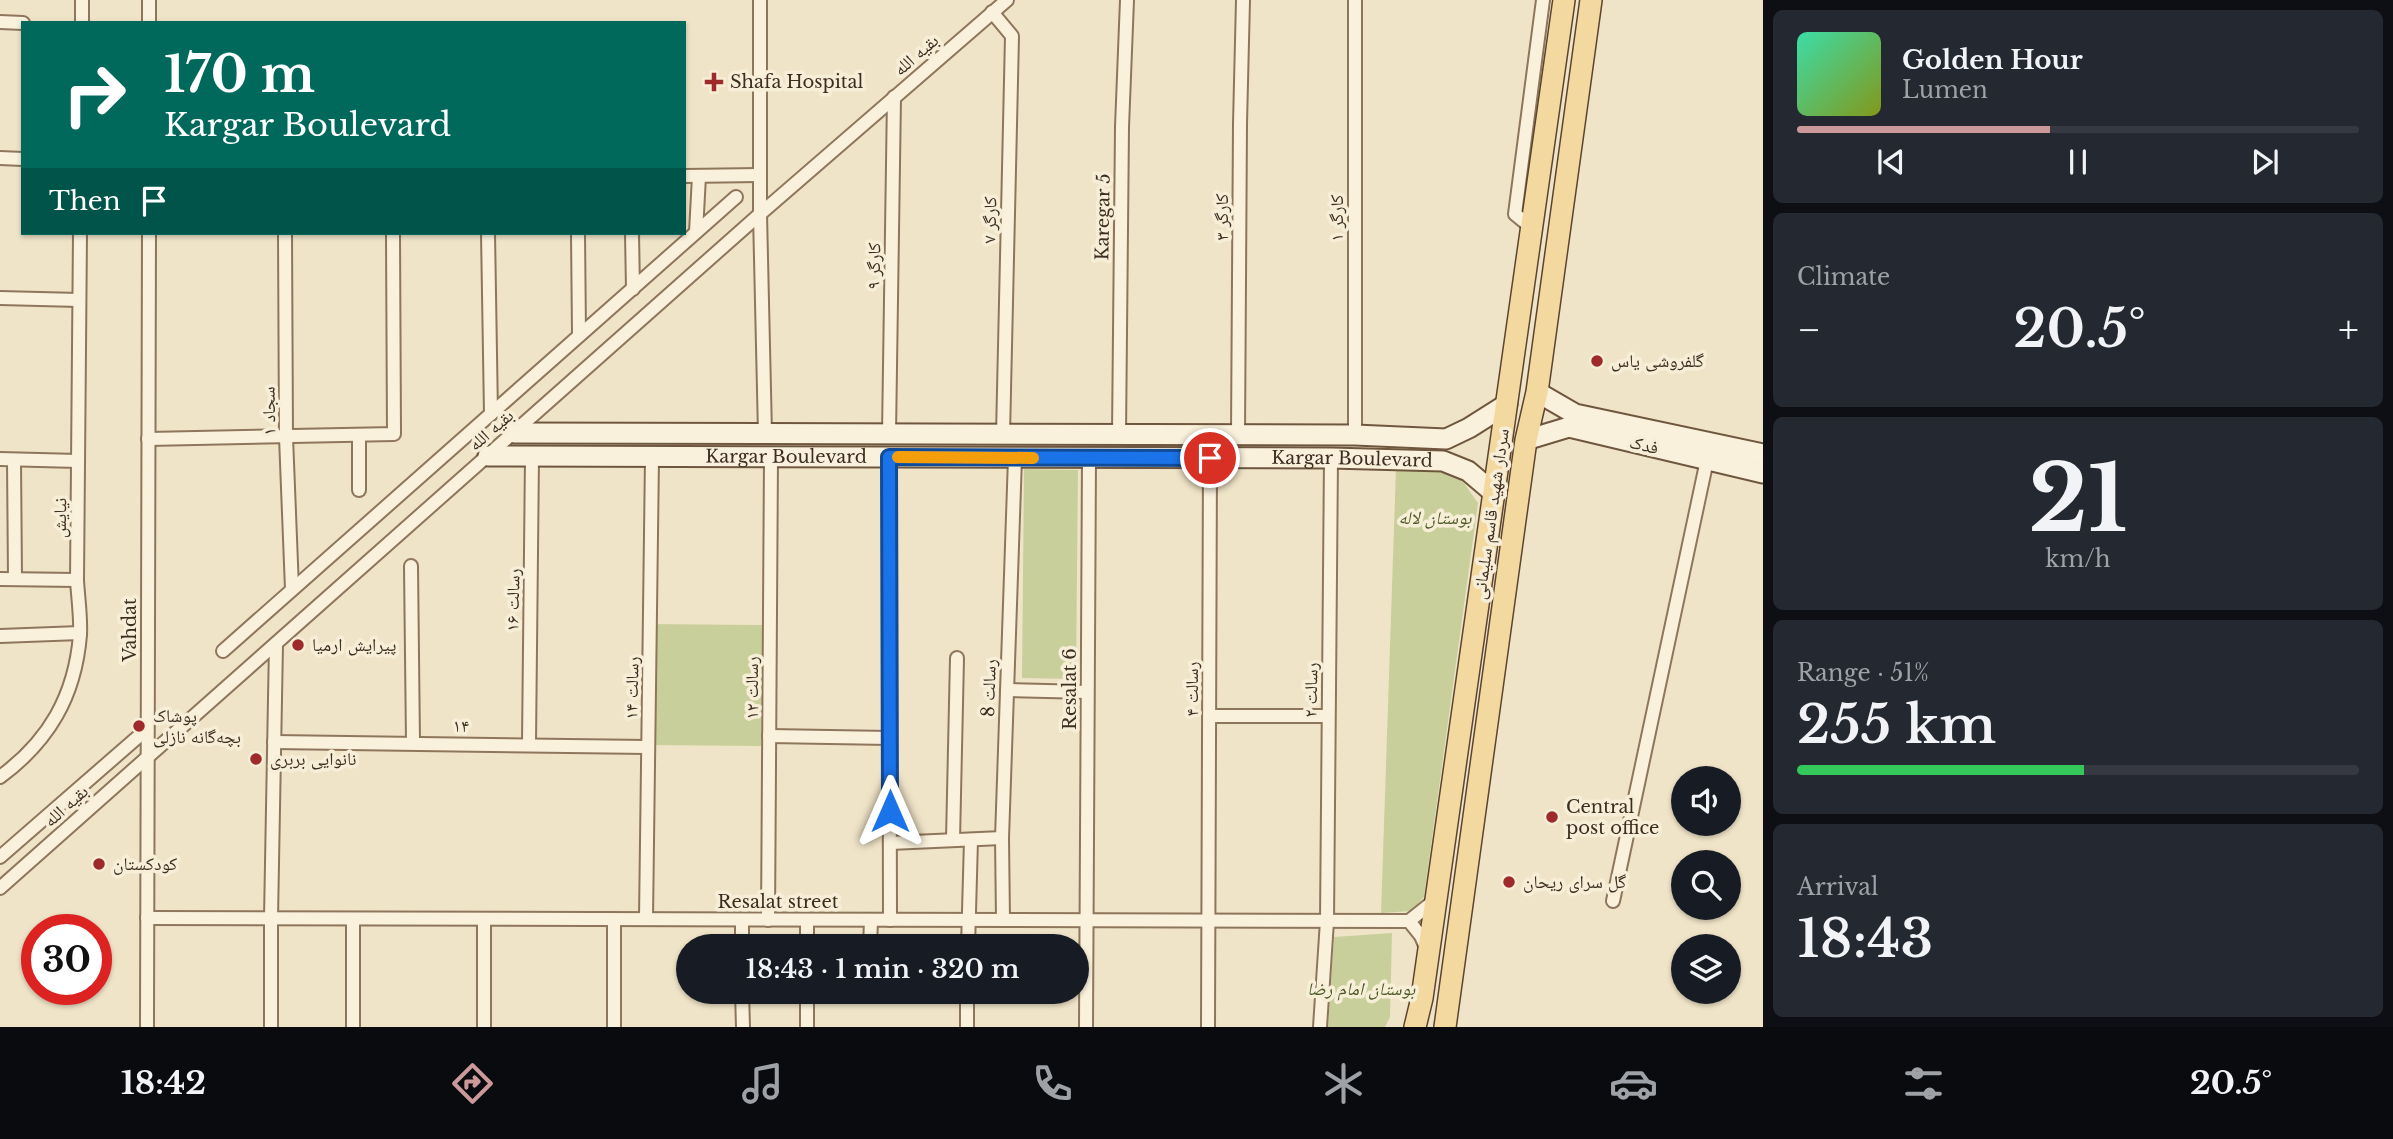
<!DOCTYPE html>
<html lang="en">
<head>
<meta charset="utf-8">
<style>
	:root { --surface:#171b24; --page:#242831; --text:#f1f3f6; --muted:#9ea1a6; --line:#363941; --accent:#cc999b }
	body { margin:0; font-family:"Libre Baskerville","Noto Naskh Arabic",serif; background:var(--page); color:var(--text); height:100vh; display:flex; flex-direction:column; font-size:26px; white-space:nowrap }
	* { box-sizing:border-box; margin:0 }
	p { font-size:23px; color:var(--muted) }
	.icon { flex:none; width:38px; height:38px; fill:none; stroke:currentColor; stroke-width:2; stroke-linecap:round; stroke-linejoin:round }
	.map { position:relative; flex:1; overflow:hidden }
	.details { display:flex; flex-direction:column; gap:10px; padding:10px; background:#0d0f14; width:630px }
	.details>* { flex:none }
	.guide { position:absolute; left:21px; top:21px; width:665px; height:214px; border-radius:0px; box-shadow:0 2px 5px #0004; background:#00695c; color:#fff; overflow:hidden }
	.tools { position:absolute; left:1671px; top:766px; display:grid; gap:14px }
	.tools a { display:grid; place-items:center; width:70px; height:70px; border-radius:50%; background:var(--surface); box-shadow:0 2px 5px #0004; font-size:35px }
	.speed { position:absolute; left:21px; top:914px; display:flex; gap:14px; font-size:35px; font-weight:700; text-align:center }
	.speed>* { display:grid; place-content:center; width:91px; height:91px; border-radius:50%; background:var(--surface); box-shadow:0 2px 5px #0004; line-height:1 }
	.speed .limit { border:10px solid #d22; background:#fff; color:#111 }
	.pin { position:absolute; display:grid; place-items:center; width:60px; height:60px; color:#fff; margin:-30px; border:4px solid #fff; border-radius:50%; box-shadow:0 2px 7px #0007 }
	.me { position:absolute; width:77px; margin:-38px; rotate:0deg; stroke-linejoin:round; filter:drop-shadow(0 0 5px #0008) }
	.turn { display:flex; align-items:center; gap:24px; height:147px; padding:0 28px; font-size:32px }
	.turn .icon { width:91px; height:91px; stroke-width:2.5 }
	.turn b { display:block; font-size:49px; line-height:60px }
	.then { display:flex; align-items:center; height:66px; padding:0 28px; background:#0003; gap:14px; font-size:26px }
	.big { font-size:52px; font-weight:600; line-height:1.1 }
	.details .card { flex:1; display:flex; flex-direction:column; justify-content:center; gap:10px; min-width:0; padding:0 24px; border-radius:10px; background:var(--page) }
	.details .dial { align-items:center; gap:0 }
	.dial b { font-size:91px; line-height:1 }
	.song { display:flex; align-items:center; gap:21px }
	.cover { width:84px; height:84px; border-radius:10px; background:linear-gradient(135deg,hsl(160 70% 55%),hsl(70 70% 35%)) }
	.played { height:7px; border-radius:4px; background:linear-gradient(90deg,var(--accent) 45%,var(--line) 45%) }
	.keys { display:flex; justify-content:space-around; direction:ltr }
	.heat { display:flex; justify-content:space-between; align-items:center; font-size:38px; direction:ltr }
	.charge { height:10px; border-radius:5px; background:linear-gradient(90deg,#34c759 51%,var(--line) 0) }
	.trip { position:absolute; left:676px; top:934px; width:413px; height:70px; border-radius:35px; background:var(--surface); box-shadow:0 2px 5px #0004; font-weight:600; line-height:70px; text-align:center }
	.dock { display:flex; height:112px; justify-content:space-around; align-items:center; background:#090b0e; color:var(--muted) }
	.dock .icon { width:49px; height:49px }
	.dock .selected { color:var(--accent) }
	.dock b { font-size:32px; color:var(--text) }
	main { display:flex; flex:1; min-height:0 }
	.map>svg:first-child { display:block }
	.green { fill:#c9cf9b }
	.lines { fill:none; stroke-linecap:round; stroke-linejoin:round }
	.street-casing { stroke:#8d765c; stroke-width:16 }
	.secondary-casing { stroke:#6f573f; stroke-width:23 }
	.primary-casing { stroke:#5b4430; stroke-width:24 }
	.street { stroke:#faf1dc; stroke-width:12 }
	.secondary { stroke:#faf1dc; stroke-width:19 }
	.primary { stroke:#f3d9a0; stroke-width:21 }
	.route-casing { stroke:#114b97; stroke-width:18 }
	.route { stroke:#1a73e8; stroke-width:12 }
	.slow { stroke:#f59e0b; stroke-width:12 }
	.poi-dot { fill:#9e2a2b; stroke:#f7eed8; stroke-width:2.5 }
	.labels { text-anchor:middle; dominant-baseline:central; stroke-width:7; stroke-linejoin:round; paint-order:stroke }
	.street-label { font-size:18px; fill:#3d2e20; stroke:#f7eed8 }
	.poi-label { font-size:18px; fill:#3d2e20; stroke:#f7eed8; text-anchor:start }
	.park-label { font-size:18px; font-style:italic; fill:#4d5a26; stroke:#f7eed8 }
</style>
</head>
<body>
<main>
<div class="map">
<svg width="1763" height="1027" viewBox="0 0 1763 1027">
	<rect width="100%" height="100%" fill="#f0e4c8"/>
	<g class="green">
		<polygon points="1396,468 1442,468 1463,482 1478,503 1424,897 1411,911 1381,913"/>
		<polygon points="1024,469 1078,470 1076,679 1022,678"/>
		<polygon points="643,624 763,625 761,746 642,745"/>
		<polygon points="1392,933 1390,1017 1385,1027 1328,1027 1334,937"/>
	</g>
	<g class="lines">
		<defs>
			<g id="street">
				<polyline points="760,0 760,214 765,434"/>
				<polyline points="1355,0 1355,435"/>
				<polyline points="992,12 1012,36 1003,435"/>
				<polyline points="0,22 23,23"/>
				<polyline points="82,23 82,0"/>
				<polyline points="149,23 149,0"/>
				<polyline points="0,158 23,159"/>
				<polyline points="684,176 760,175"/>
				<polyline points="1532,228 1515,214 1543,0"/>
				<polyline points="696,232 699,176"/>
				<polyline points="285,233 286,437 292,589"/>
				<polyline points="488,233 491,414"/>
				<polyline points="578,233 579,333"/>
				<polyline points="632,233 633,289"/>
				<polyline points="0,298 79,300"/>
				<polyline points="889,434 894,97"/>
				<polyline points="359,435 359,490"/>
				<polyline points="1119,435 1122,127 1127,0"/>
				<polyline points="1238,435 1240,124 1243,0"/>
				<polyline points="148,439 394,434 393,233"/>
				<polyline points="889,457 890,920"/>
				<polyline points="0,459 78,461"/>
				<polyline points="14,460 15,579"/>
				<polyline points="411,566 413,743"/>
				<polyline points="0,579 77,580"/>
				<polyline points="0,636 80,633"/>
				<polyline points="223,651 736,197"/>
				<polyline points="1007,690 1087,692"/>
				<polyline points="1210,716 1328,716"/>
				<polyline points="769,736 890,738"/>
				<polyline points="274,742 648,747"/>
				<polyline points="529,744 532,456"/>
				<path d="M0 777C49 741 75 696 80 635 81 617 78 598 77 580L80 233"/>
				<polyline points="953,840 957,658"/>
				<polyline points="890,843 1002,838"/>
				<polyline points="0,857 147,729"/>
				<polyline points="0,888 760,214 1007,0"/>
				<polyline points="1613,901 1707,460"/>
				<polyline points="147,918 1409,921 1434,901"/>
				<polyline points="646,919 652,457"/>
				<polyline points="742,920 742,947"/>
				<polyline points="768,920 771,457"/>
				<polyline points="1003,920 1002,838 1015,458"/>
				<polyline points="1409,921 1421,936 1427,950"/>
				<polyline points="807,947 807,920"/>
				<polyline points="870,947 871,920"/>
				<polyline points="968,947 971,840"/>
				<polyline points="742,992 743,1027"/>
				<polyline points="147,1027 149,233"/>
				<polyline points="271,1027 271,918 276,644"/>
				<polyline points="353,1027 353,919"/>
				<polyline points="484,1027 484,919"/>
				<polyline points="614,1027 614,919"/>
				<polyline points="807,1027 807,992"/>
				<polyline points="967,1027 967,992"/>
				<polyline points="1086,1027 1089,458"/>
				<polyline points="1208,1027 1210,458"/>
				<polyline points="1320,1027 1327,921 1331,458"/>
			</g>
			<g id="secondary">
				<polyline points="1537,392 1575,414 1763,454"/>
				<polyline points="514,433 1355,435 1446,439 1469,428 1507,404"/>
				<polyline points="1526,440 1569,427 1763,473"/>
				<path id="s1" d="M488 456 1331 458 1443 461 1468 471 1494 493"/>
			</g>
			<g id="primary">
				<polyline points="1415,1027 1422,998 1564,0"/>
				<polyline points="1445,1027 1526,440 1537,392 1591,0"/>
			</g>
		</defs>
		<use href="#street" class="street-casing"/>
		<use href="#secondary" class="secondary-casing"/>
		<use href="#primary" class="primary-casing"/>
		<use href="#street" class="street"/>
		<use href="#secondary" class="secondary"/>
		<use href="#primary" class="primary"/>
	</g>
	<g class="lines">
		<defs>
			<polyline id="route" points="890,811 889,457 1210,458"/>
		</defs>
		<use href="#route" class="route-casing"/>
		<use href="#route" class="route"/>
		<polyline class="slow" points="898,457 1033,458"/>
	</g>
	<g class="poi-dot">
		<path d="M710.5 71.5h7v7h7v7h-7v7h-7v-7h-7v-7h7z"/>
		<circle cx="1597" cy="361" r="7"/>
		<circle cx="298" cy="645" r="7"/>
		<circle cx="139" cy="726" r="7"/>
		<circle cx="256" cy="759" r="7"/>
		<circle cx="1552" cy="817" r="7"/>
		<circle cx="99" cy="864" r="7"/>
		<circle cx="1509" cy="882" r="7"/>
	</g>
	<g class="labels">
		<g class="street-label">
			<text transform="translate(916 55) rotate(-41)">بقیه الله</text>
			<text transform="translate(1103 217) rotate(-89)">Karegar 5</text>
			<text transform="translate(1222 217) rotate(-90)">کارگر ۳</text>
			<text transform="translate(1337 218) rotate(-90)">کارگر ۱</text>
			<text transform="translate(990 220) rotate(-89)">کارگر ۷</text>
			<text transform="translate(874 266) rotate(-89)">کارگر ۹</text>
			<text transform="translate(269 411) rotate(-91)">سجاد ۱</text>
			<text transform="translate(491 430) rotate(-41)">بقیه الله</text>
			<text transform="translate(1644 445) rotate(13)">فدک</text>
			<text stroke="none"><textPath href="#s1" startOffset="298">Kargar Boulevard</textPath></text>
			<text stroke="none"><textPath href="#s1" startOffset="864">Kargar Boulevard</textPath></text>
			<text transform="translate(1491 514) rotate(-82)">سردار شهید قاسم سلیمانی</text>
			<text transform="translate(60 518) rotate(-89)">نیایش</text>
			<text transform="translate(513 600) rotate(-89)">رسالت ۱۶</text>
			<text transform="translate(130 630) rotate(-90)">Vahdat</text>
			<text transform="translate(632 688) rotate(-89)">رسالت ۱۴</text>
			<text transform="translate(752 688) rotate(-90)">رسالت ۱۲</text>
			<text transform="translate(989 688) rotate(-88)">رسالت 8</text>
			<text transform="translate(1070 689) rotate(-90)">Resalat 6</text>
			<text transform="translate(1192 689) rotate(-90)">رسالت ۴</text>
			<text transform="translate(1311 690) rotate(-89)">رسالت ۲</text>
			<text transform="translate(461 726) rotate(1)">۱۴</text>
			<text transform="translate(66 806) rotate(-42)">بقیه الله</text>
			<text x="778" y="902">Resalat street</text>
		</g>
		<g class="poi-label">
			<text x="730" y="82">Shafa Hospital</text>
			<text x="1611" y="361">گلفروشی یاس</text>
			<text x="312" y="645">پیرایش ارمیا</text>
			<text x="153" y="716">پوشاک<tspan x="153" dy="21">بچه‌گانه نازلی</tspan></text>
			<text x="270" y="759">نانوایی بربری</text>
			<text x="1566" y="807">Central<tspan x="1566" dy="21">post office</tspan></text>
			<text x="113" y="864">کودکستان</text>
			<text x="1523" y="882">گل سرای ریحان</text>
		</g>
		<g class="park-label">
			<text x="1435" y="518">بوستان لاله</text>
			<text x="1361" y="989">بوستان امام رضا</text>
		</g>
	</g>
</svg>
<div class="tools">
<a><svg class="icon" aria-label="sound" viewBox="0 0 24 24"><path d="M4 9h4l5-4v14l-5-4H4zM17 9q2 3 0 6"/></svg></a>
<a><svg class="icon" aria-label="search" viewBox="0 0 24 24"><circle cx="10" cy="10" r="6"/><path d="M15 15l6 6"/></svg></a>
<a><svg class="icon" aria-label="layers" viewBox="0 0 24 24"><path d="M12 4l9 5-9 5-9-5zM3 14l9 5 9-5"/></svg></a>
</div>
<div class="speed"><div class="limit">30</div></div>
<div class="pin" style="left:1210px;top:458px;background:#d93025"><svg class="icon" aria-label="arrive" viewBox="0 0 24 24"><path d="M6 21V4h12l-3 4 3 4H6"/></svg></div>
<svg class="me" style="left:890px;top:811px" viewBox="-20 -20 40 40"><path d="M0-17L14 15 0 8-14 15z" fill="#1a73e8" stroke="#fff" stroke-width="4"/></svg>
<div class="trip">18:43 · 1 min · 320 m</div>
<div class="guide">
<div class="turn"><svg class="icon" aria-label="right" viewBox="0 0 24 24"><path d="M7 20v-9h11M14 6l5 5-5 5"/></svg><div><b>170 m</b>Kargar Boulevard</div></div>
<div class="then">Then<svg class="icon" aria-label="arrive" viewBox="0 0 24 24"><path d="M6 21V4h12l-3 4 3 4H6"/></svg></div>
</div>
</div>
<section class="details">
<div class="card">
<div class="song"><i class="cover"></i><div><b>Golden Hour</b><p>Lumen</p></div></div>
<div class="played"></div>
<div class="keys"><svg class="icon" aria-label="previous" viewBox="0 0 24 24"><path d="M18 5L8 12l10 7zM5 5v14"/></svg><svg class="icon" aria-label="pause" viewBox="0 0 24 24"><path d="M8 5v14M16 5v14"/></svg><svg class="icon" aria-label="next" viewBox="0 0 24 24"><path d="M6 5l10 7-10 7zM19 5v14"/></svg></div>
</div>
<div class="card"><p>Climate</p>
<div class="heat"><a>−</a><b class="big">20.5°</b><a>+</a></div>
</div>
<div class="card dial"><b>21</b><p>km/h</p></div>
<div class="card"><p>Range · 51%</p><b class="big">255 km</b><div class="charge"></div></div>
<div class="card"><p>Arrival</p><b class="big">18:43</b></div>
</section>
</main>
<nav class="dock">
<b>18:42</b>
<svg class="icon selected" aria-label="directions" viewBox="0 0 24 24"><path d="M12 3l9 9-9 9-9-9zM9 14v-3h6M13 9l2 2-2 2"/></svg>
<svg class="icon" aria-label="music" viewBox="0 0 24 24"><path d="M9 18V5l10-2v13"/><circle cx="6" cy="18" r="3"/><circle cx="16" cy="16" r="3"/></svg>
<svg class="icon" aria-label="phone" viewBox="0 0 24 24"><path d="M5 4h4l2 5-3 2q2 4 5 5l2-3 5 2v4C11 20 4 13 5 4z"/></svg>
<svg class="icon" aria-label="climate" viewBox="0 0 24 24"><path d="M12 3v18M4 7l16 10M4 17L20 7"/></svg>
<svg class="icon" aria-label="car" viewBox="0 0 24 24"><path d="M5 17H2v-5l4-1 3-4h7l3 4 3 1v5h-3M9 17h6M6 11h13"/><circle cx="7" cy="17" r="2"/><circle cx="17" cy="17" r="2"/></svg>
<svg class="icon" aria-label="filters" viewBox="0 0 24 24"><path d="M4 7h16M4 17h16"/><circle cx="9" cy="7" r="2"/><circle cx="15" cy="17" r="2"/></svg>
<b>20.5°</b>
</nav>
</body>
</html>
